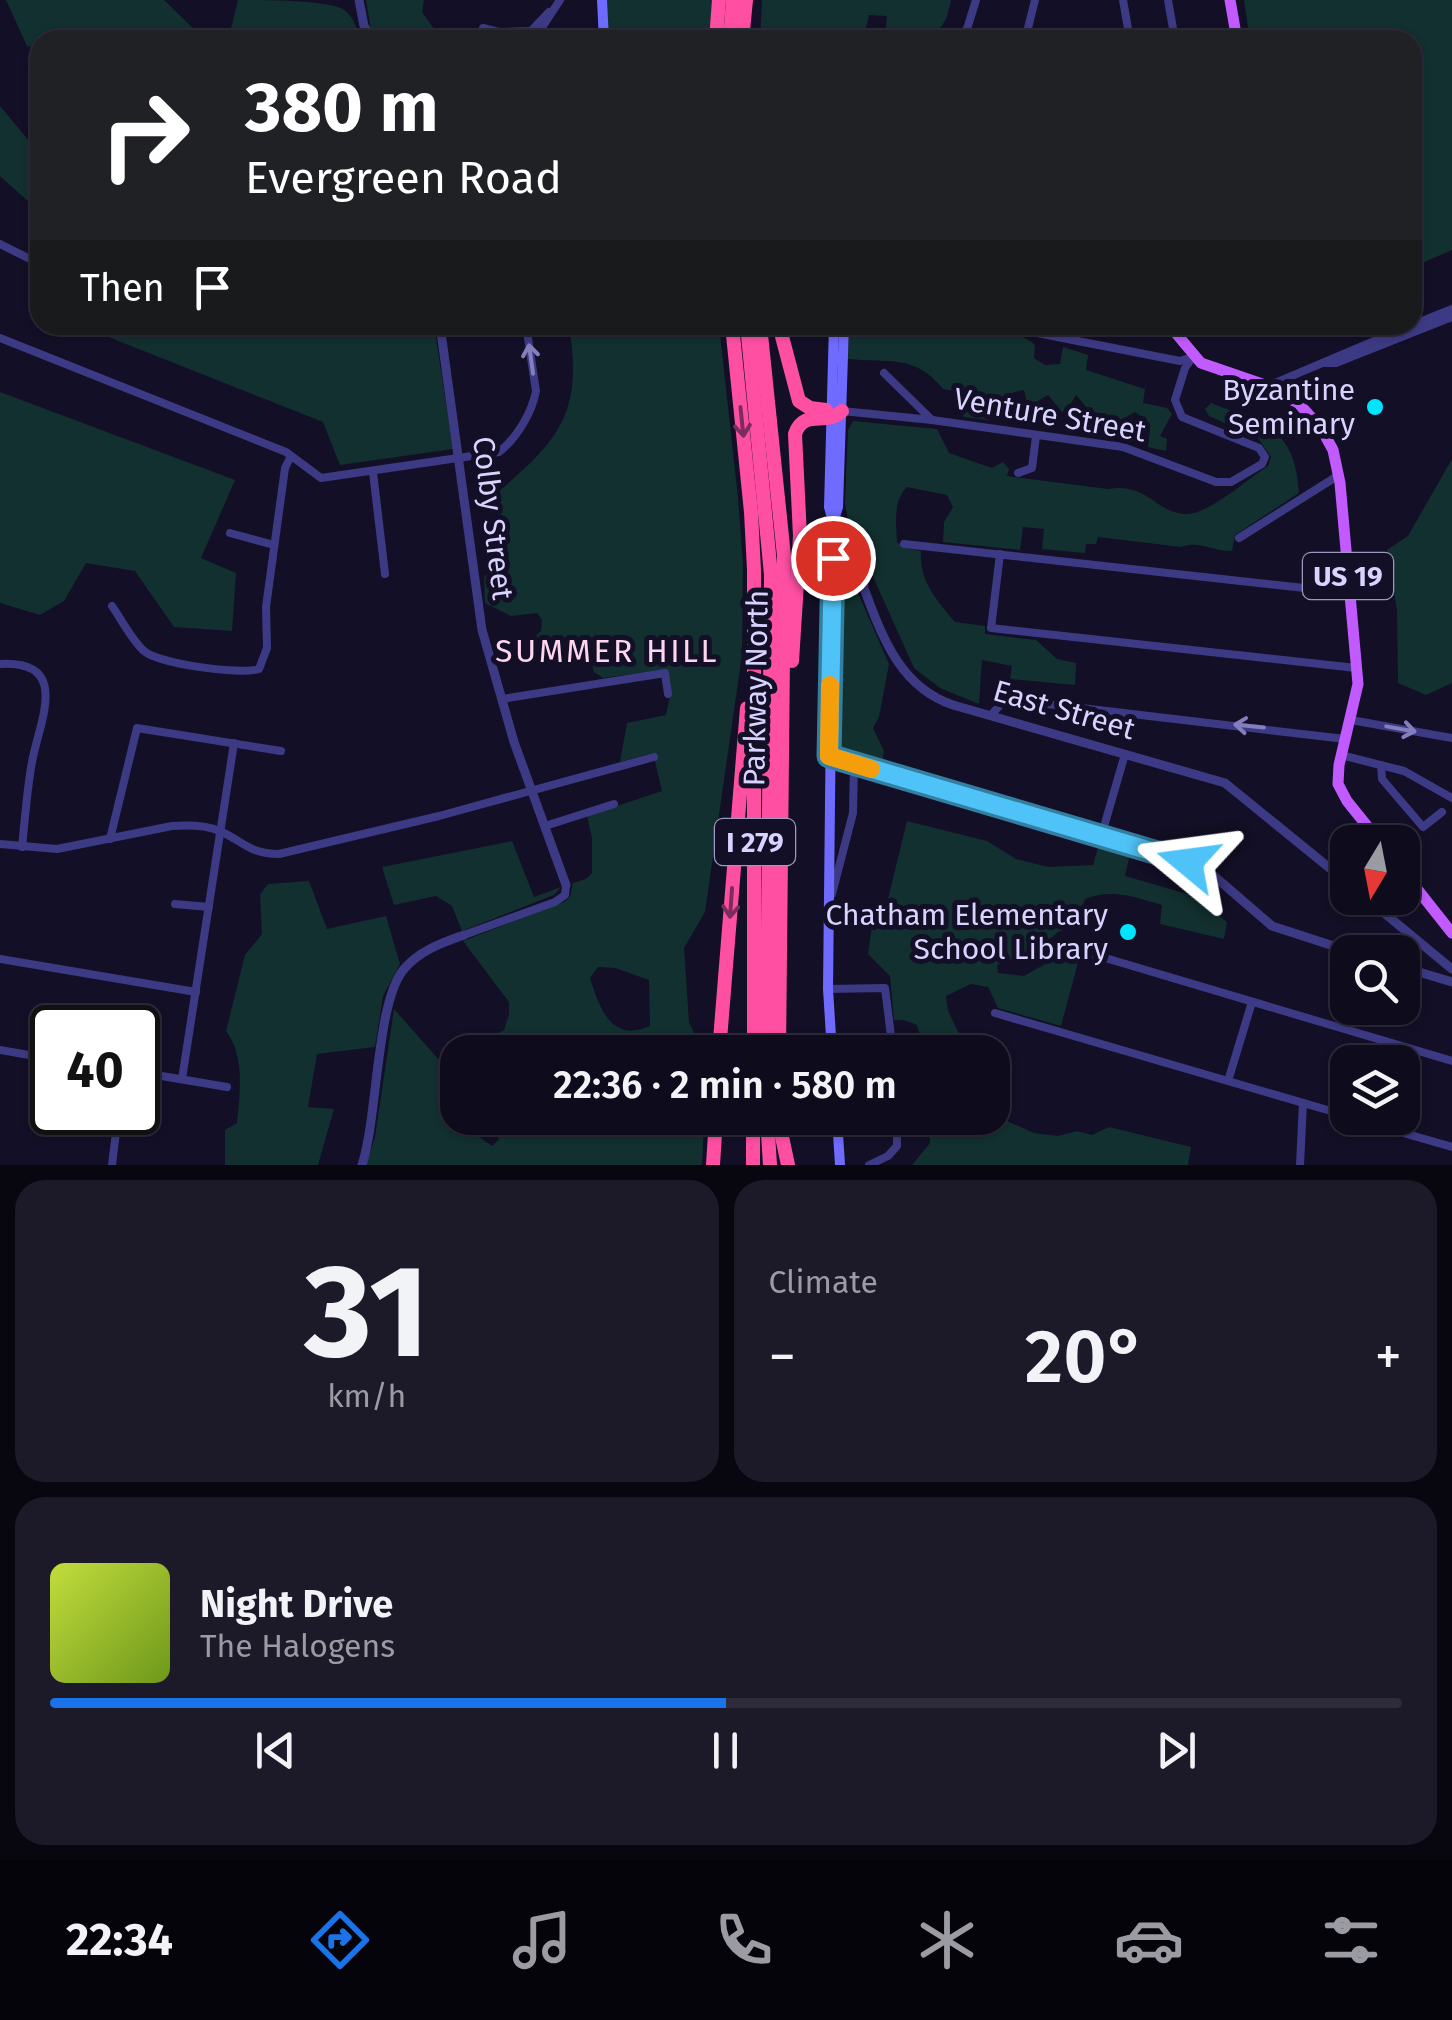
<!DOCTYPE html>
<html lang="en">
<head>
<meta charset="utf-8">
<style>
	:root { --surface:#0e0b1c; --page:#1c1929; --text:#f1f3f6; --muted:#9b9ba3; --line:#2e2b3b; --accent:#1a73e8 }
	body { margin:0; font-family:"Fira Sans",sans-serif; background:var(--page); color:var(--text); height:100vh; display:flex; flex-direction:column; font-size:38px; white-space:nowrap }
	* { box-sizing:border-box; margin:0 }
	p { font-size:32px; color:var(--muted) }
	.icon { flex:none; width:55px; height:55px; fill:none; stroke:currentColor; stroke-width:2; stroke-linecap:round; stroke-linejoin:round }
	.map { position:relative; height:1165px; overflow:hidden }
	.details { display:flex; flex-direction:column; gap:15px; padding:15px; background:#08060f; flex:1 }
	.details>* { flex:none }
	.banner { position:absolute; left:30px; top:30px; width:1392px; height:305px; border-radius:30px; box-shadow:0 2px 8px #0004,0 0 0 2px var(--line); background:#202124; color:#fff; overflow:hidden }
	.needle { width:65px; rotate:190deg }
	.tools { position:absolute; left:1330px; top:825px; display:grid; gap:20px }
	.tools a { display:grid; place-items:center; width:90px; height:90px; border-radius:20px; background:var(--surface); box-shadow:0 2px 8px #0004,0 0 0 2px var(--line); font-size:50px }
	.speed { position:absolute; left:30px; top:1005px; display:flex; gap:20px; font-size:50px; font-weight:700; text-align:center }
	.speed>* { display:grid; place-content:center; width:130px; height:130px; border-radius:50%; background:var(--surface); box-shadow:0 2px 8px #0004,0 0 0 2px var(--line); line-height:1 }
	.speed .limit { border:5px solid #111; border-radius:15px; background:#fff; color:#111 }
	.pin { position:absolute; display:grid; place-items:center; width:85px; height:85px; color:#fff; margin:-42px; border:5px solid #fff; border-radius:50%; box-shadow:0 2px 10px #0007 }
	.me { position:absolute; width:110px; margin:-55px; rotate:286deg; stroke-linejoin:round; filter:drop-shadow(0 0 8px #0008) }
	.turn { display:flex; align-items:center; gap:35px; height:210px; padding:0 50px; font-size:45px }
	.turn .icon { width:130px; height:130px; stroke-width:2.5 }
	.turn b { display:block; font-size:70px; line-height:85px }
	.then { display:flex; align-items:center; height:95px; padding:0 50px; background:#0003; gap:20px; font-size:38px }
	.big { font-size:75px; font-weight:600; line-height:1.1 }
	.details .tile { flex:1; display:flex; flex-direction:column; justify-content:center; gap:15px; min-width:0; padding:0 35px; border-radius:30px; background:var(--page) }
	.details .dial { align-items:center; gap:0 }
	.dial b { font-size:130px; line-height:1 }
	.song { display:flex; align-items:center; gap:30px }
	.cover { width:120px; height:120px; border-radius:15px; background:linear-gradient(135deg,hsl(70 70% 55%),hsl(80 70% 35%)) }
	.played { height:10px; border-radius:5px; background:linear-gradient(90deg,var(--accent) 50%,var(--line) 50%) }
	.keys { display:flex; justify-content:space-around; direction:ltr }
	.heat { display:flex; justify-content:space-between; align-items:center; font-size:55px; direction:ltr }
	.details .tiles { flex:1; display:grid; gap:15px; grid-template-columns:1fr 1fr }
	.tile:last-child { grid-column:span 2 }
	.trip { position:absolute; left:440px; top:1035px; width:570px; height:100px; border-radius:30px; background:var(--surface); box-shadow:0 2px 8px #0004,0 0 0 2px var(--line); font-weight:600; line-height:100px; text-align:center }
	.menu { display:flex; height:160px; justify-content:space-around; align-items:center; background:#06040b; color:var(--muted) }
	.menu .icon { width:70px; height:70px }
	.menu .on { color:var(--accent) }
	.menu b { font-size:45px; color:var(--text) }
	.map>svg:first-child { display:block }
	.green { fill:#12302f; fill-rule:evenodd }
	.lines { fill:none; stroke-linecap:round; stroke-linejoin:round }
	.minor { stroke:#3d3a85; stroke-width:8 }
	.tertiary { stroke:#3d3a85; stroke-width:9 }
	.secondary { stroke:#6f6bff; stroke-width:10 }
	.primary { stroke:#c25bff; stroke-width:11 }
	.motorway { stroke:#ff4fa3; stroke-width:14 }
	.oneway { stroke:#837fbc }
	.oneway2 { stroke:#7d2c5e }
	.route-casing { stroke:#337fa1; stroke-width:25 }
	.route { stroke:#4fc3f7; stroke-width:18 }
	.slow { stroke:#f59e0b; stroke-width:18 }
	.poi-dot { fill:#00e5ff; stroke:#130f26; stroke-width:4 }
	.labels { text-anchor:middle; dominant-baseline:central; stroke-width:10; stroke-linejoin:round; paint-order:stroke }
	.shield { fill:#130f26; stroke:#9e99be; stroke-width:2.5 }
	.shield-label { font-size:28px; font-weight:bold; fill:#d9d4ff }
	.poi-label { font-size:30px; fill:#d9d4ff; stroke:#130f26; text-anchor:end }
	.street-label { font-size:30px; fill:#d9d4ff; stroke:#130f26 }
	.neighbourhood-label { font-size:32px; letter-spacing:2.5px; fill:#ffd6f0; stroke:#130f26 }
</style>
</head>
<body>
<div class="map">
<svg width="1452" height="1165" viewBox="0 0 1452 1165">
	<rect width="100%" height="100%" fill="#130f26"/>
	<g class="green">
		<polygon points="6,0 164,0 205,40 40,40 40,49 27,46"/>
		<path d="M238 0C264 0 318 0 341 8 354 15 356 29 362 40H228Z"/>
		<polygon points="366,0 424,0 422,12 442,40 404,40 398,34 391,40 379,40 371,30"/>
		<polygon points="602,0 719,0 716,40 604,40"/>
		<path d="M762 0H951C942 50 921 28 885 35L887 16 869 15 863 40H760Z"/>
		<polygon points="1244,0 1452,0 1452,250 1413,267 1412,40 1250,40"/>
		<polygon points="0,106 40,154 40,212 0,176"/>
		<polygon points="78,325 434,325 453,449 340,465 323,422"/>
		<path d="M569 325H719L738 498 743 564 742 655 705 912 684 948 689 1022 699 1044 697 1052H469L471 1038 494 1035 504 1030 509 1015V1002L463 941 564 902 570 897 573 883 586 879 592 873V838L587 816 662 791 653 753 620 762 627 723 666 715 670 695 661 670 603 678 594 672 588 651C565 657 539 668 517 657V652L541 631 542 620 537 613 511 616 485 603 484 577 504 559 497 493C560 439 583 413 569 325ZM598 967 615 968 649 980 650 1026C612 1043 600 1010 590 978Z"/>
		<path d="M849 325C888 325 1010 318 1035 345L1034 358 1045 365 1060 364 1063 347 1088 355 1086 370 1145 389 1143 403 1167 408 1172 414 1160 436 1167 439 1166 451 1148 447C1149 427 1156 426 1135 412L1121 420 1117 438 1094 435 1095 417 1076 395 1067 410 1062 412 1048 395 1033 404 1026 399 1024 390C1005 393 997 404 989 420L963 417 965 400 960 392 943 389C915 354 889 363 848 359Z"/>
		<polygon points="0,392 235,480 201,558 236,573 232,631 174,627 135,571 86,563 64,601 40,615 0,603"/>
		<path d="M1211 403C1264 424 1295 427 1299 493L1235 535 1232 551C1214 552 1199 540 1181 547L1098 537 1096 544H1086L1085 553 1042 549 1044 529 1023 527 1020 550 943 542 944 522 953 507 947 495 907 487C893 501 896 523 897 542L905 548 921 551C919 581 936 599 955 622L985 626V634L1036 640 1057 659 1076 663 1075 685 1010 679 1012 666 982 660 979 704 940 688 914 668 848 521 845 503 848 430 853 421 937 429 949 453 992 468 1003 462 1009 469 1007 476 1108 489C1148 482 1156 514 1187 514 1209 514 1249 478 1268 466L1271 457 1258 438 1209 416 1205 409Z"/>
		<polygon points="1452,459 1452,683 1426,695 1398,683 1397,610 1387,550 1408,536"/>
		<polygon points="851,588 858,593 889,664 879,717 873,728 884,751 882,765 841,754 838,749 841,595 844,590"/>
		<path d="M907 821 987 841 1016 859 1048 867 1093 865 1099 844 1130 854 1125 876 1194 896 1227 922 1224 939 1160 924 1162 905C1134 897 1113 888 1085 899L1075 925 1058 932 1039 949 997 965 998 973 1024 976 1061 955 1079 959 1061 1026 998 1008 988 987 971 984 946 996 948 1011 967 1050 994 1051 997 1090 1007 1121 1034 1133 1058 1136 1077 1131 1092 1135 1109 1127 1191 1147 1188 1165H912L930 1143 929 1118H992V1052H925L917 1025 904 1020H894L890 976 868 954 872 925 886 907Z"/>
		<polygon points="512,841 534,897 561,887 554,895 462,931 452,906 436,896 394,905 382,867"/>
		<path d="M309 881 327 929 386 916 400 964 383 996 375 1047 317 1054 308 1107 334 1109 318 1165H225V1130L237 1123C240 1092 245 1056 226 1031L245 955 262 934 260 894 268 884Z"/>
		<polygon points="394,1009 448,1070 449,1096 438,1108 492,1146 499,1139 489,1118 686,1118 686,1121 704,1125 702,1165 366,1165 375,1137"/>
	</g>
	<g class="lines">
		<g class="minor">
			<polyline points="1123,0 1130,40"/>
			<polyline points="1168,0 1175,40"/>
			<polyline points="483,28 499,32 531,31 549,12"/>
			<polyline points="529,40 537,35 560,0"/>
			<polyline points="885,40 894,37 943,40"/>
			<polyline points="955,40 967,29 976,0"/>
			<polyline points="1025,40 1035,0"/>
			<polyline points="0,244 40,264"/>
			<polyline points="996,325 1180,361 1192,357"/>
			<polyline points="1412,325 1452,309"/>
			<path d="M0 338 286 452 321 478 499 452C516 439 532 413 536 391L526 325"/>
			<polyline points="1324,363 1336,363 1452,317"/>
			<polyline points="884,373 932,420"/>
			<polyline points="1268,386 1412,325"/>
			<polyline points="842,411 932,420 1123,447 1216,482 1231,482 1262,464 1265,457 1259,448 1182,417 1175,400 1185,368 1193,357"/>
			<polyline points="373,472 385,574"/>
			<polyline points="1018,473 1032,468 1036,436"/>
			<polyline points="230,533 274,545"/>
			<polyline points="1239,538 1339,475"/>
			<polyline points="904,544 1350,593"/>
			<polyline points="1000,554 991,628 1356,668"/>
			<path d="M112 606C122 620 131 639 144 651 159 664 240 675 259 669L267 648 266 607 285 468 291 456"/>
			<path d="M0 664C72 660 39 722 32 762 27 789 25 818 22 847"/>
			<polyline points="502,699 665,673 668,694"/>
			<polyline points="991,715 1003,702 1022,701 1345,739"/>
			<polyline points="1351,720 1452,738"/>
			<polyline points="1341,755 1404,771 1452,798"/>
			<polyline points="1381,765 1382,779 1423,827 1442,812"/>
			<polyline points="545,826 614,804"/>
			<polyline points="1101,837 1125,754"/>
			<polyline points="110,839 137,728 281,751"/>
			<path d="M0 844 57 849 172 826C187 825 206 825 220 831 244 842 250 854 279 854L439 816 654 757"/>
			<polyline points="832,894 853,813 854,764"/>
			<polyline points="175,904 209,907"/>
			<polyline points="464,935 555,902 565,895 566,885"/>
			<polyline points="1065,946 1452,1061"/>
			<polyline points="0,959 196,992"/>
			<polyline points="828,989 885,988 893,1052"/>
			<polyline points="995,1013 1348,1116"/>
			<polyline points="0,1050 52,1059"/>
			<polyline points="138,1072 227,1087"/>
			<polyline points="182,1079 234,743"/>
			<polyline points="1228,1081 1252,1002"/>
			<polyline points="1351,1118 1452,1147"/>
			<polyline points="112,1165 116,1132"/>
			<polyline points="869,1165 888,1156 897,1146 897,1118"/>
			<polyline points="1300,1165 1303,1103"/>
		</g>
		<g class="tertiary">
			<polyline points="359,0 364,26 373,40"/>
			<polyline points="440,325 482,630 514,742 566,885"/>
			<path d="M833 523C874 583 875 679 953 705L1225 783 1348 883"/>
			<polyline points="832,592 845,583 864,585"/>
			<polyline points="829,756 1193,864 1214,876 1272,926 1352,952"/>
			<polyline points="1366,898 1452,969"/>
			<polyline points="1402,967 1452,982"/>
			<path d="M362 1165C378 1116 376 1002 404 969 420 950 442 943 464 935"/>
		</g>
		<g class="secondary">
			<polyline points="602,0 604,40"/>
			<polyline points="833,522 829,507 834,325"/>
			<polyline points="832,1052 828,989 833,523 838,507 844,325"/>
			<polyline points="837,1118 840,1165"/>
		</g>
		<g class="primary">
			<polyline points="1230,0 1237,40"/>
			<polyline points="1169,325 1201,363 1268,386 1299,404 1321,428 1333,450 1340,483 1358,684 1339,765 1338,784 1347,801 1380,842"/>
			<polyline points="1402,870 1452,933"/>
		</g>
		<g class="motorway">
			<polyline points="716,40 719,0"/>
			<polyline points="730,40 733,0"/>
			<polyline points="742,40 746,0"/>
			<polyline points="732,325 751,512 754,570 754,1052"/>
			<polyline points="747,325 771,575 767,1052"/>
			<polyline points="760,325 784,556 779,1052"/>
			<polyline points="779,325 799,401 810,408 826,410"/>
			<path d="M792 661 800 536 795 434C804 408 826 427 842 411"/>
			<polyline points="719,1052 747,708"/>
			<polyline points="767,1118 770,1165"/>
			<polyline points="778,1118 788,1165"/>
			<polyline points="713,1165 716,1118"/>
			<polyline points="753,1165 753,1118"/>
		</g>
	</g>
	<defs><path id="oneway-shaft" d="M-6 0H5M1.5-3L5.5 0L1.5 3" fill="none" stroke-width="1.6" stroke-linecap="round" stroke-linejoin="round" transform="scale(2.5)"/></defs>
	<g class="oneway">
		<use href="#oneway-shaft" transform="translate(531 359) rotate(-98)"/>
		<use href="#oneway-shaft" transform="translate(1249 726) rotate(-174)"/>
		<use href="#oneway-shaft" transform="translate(1401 729) rotate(10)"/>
	</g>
	<g class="oneway2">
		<use href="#oneway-shaft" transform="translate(742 422) rotate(84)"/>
		<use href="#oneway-shaft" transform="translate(731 903) rotate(94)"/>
	</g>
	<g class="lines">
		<defs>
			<polyline id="route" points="833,558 829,756 1188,862"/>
		</defs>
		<use href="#route" class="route-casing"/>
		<use href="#route" class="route"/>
		<polyline class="slow" points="830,685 829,756 871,769"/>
	</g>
	<g class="poi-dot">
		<circle cx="1375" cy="407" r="10"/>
		<circle cx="1128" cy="932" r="10"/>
	</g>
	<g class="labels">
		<g class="shield">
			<rect x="1303" y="553" width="90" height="46" rx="8"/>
			<rect x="715" y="819" width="80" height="46" rx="8"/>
		</g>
		<g class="shield-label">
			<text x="1348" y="576">US 19</text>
			<text x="755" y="842">I 279</text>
		</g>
		<g class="poi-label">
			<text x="1355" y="390">Byzantine<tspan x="1355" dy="34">Seminary</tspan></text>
			<text x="1108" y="915">Chatham Elementary<tspan x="1108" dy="34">School Library</tspan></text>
		</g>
		<g class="street-label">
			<text transform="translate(1050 415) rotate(10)">Venture Street</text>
			<text transform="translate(493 518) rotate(83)">Colby Street</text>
			<text transform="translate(756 688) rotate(-89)">Parkway North</text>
			<text transform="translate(1064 710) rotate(16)">East Street</text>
		</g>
		<g class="neighbourhood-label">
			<text x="607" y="651">SUMMER HILL</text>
		</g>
	</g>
</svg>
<div class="tools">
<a><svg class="needle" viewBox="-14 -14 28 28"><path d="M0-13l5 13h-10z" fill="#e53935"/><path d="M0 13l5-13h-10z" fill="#9b9ba3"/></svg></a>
<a><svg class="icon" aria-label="search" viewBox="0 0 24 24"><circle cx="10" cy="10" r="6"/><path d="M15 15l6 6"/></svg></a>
<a><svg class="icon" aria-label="layers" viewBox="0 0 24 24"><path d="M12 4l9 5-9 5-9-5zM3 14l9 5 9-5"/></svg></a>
</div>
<div class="speed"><div class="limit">40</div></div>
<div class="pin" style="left:833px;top:558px;background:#d93025"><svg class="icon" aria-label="arrive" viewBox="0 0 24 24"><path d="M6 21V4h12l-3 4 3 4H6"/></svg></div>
<svg class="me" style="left:1188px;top:862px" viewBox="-20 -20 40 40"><path d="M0-17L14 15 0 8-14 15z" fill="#4fc3f7" stroke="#fff" stroke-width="4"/></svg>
<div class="trip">22:36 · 2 min · 580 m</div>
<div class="banner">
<div class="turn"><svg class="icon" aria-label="right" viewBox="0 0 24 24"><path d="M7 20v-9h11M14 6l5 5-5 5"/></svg><div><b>380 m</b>Evergreen Road</div></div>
<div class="then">Then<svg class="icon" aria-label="arrive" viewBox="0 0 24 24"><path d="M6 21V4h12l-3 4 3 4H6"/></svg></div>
</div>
</div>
<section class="details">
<div class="tiles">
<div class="tile dial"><b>31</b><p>km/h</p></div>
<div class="tile"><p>Climate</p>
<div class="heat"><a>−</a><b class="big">20°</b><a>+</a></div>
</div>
<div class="tile">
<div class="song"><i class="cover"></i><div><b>Night Drive</b><p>The Halogens</p></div></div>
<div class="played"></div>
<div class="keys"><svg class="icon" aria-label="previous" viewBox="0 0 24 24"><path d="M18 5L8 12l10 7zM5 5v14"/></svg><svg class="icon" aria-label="pause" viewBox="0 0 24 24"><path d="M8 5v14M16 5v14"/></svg><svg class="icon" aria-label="next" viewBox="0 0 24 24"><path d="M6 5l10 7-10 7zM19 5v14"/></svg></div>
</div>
</div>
</section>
<nav class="menu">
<b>22:34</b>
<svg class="icon on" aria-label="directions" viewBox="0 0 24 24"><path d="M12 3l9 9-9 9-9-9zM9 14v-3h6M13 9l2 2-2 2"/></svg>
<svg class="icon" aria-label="music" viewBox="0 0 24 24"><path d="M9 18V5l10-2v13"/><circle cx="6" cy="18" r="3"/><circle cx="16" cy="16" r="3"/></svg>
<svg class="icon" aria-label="phone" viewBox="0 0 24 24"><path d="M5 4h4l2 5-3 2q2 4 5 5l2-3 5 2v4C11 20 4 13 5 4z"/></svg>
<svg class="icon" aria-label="climate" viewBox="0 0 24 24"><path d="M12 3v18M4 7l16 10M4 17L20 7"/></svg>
<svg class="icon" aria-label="car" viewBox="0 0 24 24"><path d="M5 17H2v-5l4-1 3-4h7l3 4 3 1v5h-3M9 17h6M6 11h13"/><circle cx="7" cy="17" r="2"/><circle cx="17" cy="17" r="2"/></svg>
<svg class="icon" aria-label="filters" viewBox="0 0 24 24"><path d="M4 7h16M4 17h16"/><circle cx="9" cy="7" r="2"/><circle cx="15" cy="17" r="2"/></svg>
</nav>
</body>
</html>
